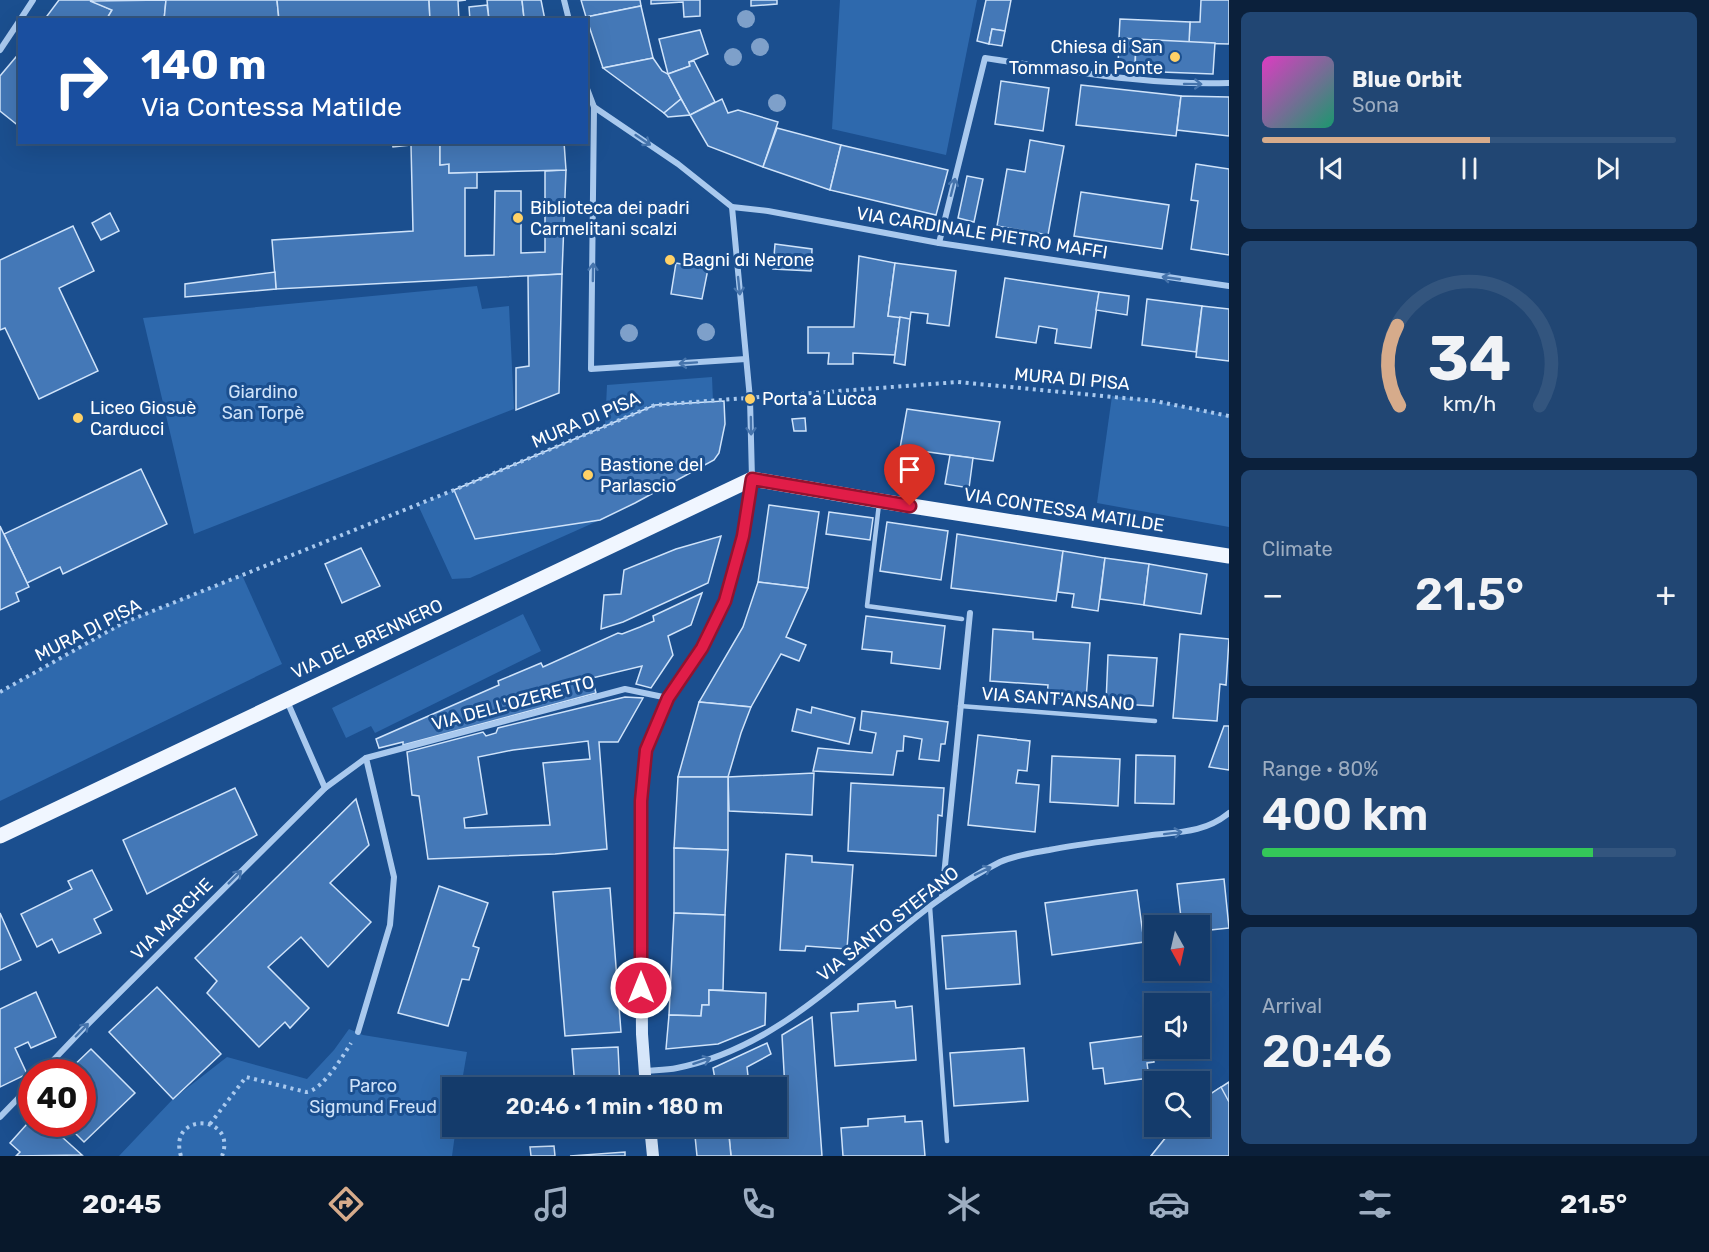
<!DOCTYPE html>
<html lang="en">
<head>
<meta charset="utf-8">
<style>
	:root { --surface:#143b6b; --page:#214673; --text:#f1f3f6; --muted:#9dadc1; --line:#33557e; --accent:#d6ab8b }
	body { margin:0; font-family:Rubik,sans-serif; background:var(--page); color:var(--text); height:100vh; display:flex; flex-direction:column; font-size:22px; white-space:nowrap }
	* { box-sizing:border-box; margin:0 }
	p { font-size:20px; color:var(--muted) }
	.icon { flex:none; width:33px; height:33px; fill:none; stroke:currentColor; stroke-width:2; stroke-linecap:round; stroke-linejoin:round }
	.map { position:relative; flex:1; overflow:hidden }
	.details { display:flex; flex-direction:column; gap:12px; padding:12px; background:#0b203b; width:480px }
	.details>* { flex:none }
	.banner { position:absolute; left:18px; top:18px; width:570px; height:126px; border-radius:0px; box-shadow:0 6px 24px #0002,0 0 0 2px var(--line); background:#1a4fa0; color:#fff; overflow:hidden }
	.needle { width:39px; rotate:172deg }
	.fabs { position:absolute; left:1144px; top:915px; display:grid; gap:12px }
	.fabs a { display:grid; place-items:center; width:66px; height:66px; border-radius:0px; background:var(--surface); box-shadow:0 6px 24px #0002,0 0 0 2px var(--line); font-size:30px }
	.speed { position:absolute; left:18px; top:1059px; display:flex; gap:12px; font-size:30px; font-weight:700; text-align:center }
	.speed>* { display:grid; place-content:center; width:78px; height:78px; border-radius:50%; background:var(--surface); box-shadow:0 6px 24px #0002,0 0 0 2px var(--line); line-height:1 }
	.speed .limit { border:9px solid #d22; background:#fff; color:#111 }
	.pin { position:absolute; display:grid; place-items:center; width:51px; height:51px; color:#fff; margin:-62px -26px; border-radius:50% 50% 50% 0; rotate:-45deg; box-shadow:0 0 6px #0007 }
	.pin .icon { rotate:45deg }
	.me { position:absolute; width:66px; margin:-33px; rotate:0deg; stroke-linejoin:round; filter:drop-shadow(0 0 4px #0008) }
	.turn { display:flex; align-items:center; gap:21px; height:126px; padding:0 24px; font-size:27px }
	.turn .icon { width:78px; height:78px; stroke-width:2.5 }
	.turn b { display:block; font-size:42px; line-height:51px }
	.big { font-size:45px; font-weight:600; line-height:1.1 }
	.details .card { flex:1; display:flex; flex-direction:column; justify-content:center; gap:9px; min-width:0; padding:0 21px; border-radius:9px; background:var(--page) }
	.details .dial { align-items:center; gap:0 }
	.dial svg { height:156px; overflow:visible; fill:none; stroke:var(--line); stroke-width:7; stroke-linecap:round; text-anchor:middle }
	.dial text { fill:var(--text); stroke:none }
	.song { display:flex; align-items:center; gap:18px }
	.cover { width:72px; height:72px; border-radius:9px; background:linear-gradient(135deg,hsl(310 70% 55%),hsl(160 70% 35%)) }
	.played { height:6px; border-radius:3px; background:linear-gradient(90deg,var(--accent) 55%,var(--line) 55%) }
	.keys { display:flex; justify-content:space-around; direction:ltr }
	.heat { display:flex; justify-content:space-between; align-items:center; font-size:33px; direction:ltr }
	.charge { height:9px; border-radius:4px; background:linear-gradient(90deg,#34c759 80%,var(--line) 0) }
	.trip { position:absolute; left:442px; top:1077px; width:345px; height:60px; border-radius:0px; background:var(--surface); box-shadow:0 6px 24px #0002,0 0 0 2px var(--line); font-weight:600; line-height:60px; text-align:center }
	.tabs { display:flex; height:96px; justify-content:space-around; align-items:center; background:#08182b; color:var(--muted) }
	.tabs .icon { width:42px; height:42px }
	.tabs .selected { color:var(--accent) }
	.tabs b { font-size:27px; color:var(--text) }
	main { display:flex; flex:1; min-height:0 }
	.map>svg:first-child { display:block }
	.green { fill:#2e69ad }
	.building { fill:#4478b7; stroke:#cfe3fa; stroke-width:1.5; fill-rule:evenodd }
	.lines { fill:none; stroke-linecap:round; stroke-linejoin:round }
	.path { stroke:#a9c9ee; stroke-width:4; stroke-dasharray:3 4.5; stroke-linecap:butt }
	.lane { stroke:#a9c9ee; stroke-width:4.5 }
	.street { stroke:#a9c9ee; stroke-width:6 }
	.secondary { stroke:#d6e6fa; stroke-width:12 }
	.primary { stroke:#f0f6ff; stroke-width:15 }
	.path-bridge { stroke:#a9c9ee; stroke-width:4; stroke-dasharray:3 4.5; stroke-linecap:butt }
	.tree { fill:#7ea0ca }
	.oneway { stroke:#4674ac }
	.route-casing { stroke:#92132f; stroke-width:15 }
	.route { stroke:#e11d48; stroke-width:10 }
	.poi-dot { fill:#ffd166; stroke:#1b4f8f; stroke-width:2 }
	.labels { text-anchor:middle; dominant-baseline:central; stroke-width:6; stroke-linejoin:round; paint-order:stroke }
	.poi-label { font-size:18px; fill:#fff; stroke:#1b4f8f; text-anchor:start }
	.street-label { font-size:18px; fill:#fff; stroke:#1b4f8f }
	.park-label { font-size:18px; fill:#cfe3fa; stroke:#1b4f8f }
</style>
</head>
<body>
<main>
<div class="map">
<svg width="1229" height="1156" viewBox="0 0 1229 1156">
	<rect width="100%" height="100%" fill="#1b4f8f"/>
	<g class="green">
		<polygon points="840,0 977,0 946,155 832,129"/>
		<polygon points="477,286 482,309 509,306 514,409 194,534 143,318"/>
		<polygon points="712,377 713,402 655,405 605,427 607,385"/>
		<polygon points="1112,396 1155,401 1229,416 1229,527 1097,503"/>
		<polygon points="454,490 475,539 600,520 470,578 452,579 418,505"/>
		<polygon points="242,575 282,664 0,801 0,692 123,623"/>
		<polygon points="523,614 541,651 375,733 371,726 346,738 332,708"/>
		<polygon points="349,1029 363,1035 467,1052 461,1087 453,1088 453,1126 456,1127 452,1156 119,1156 173,1099 227,1057 307,1079 334,1050"/>
	</g>
	<g class="building">
		<polygon points="59,0 90,0 112,10 106,20 44,20"/>
		<polygon points="166,0 164,20 124,20 108,17 112,10 90,1"/>
		<polygon points="166,0 277,0 279,20 164,20"/>
		<polygon points="277,0 429,0 430,20 279,20"/>
		<polygon points="429,0 466,0 458,1 459,20 430,20"/>
		<polygon points="487,0 522,0 524,18 489,20"/>
		<polygon points="522,0 541,0 545,20 516,20 524,18"/>
		<polygon points="581,0 640,0 641,6 586,17"/>
		<polygon points="651,0 700,0 700,16 684,17 683,2 651,4"/>
		<polygon points="751,0 777,0 777,4 751,6"/>
		<polygon points="986,0 1011,0 1005,31 992,29 989,44 977,41"/>
		<polygon points="1201,0 1229,0 1229,44 1189,43 1190,22 1200,22"/>
		<polygon points="487,5 489,20 470,20 469,7"/>
		<polygon points="641,6 653,58 603,68 586,17"/>
		<polygon points="1120,19 1190,22 1189,43 1119,38"/>
		<polygon points="992,29 1005,31 1002,46 989,44"/>
		<polygon points="700,30 708,54 689,62 690,66 668,74 659,39"/>
		<polygon points="1119,38 1136,39 1135,71 1118,67"/>
		<polygon points="1136,39 1215,43 1213,74 1135,71"/>
		<polygon points="16,57 20,59 20,98 17,101 20,103 20,127 0,111 0,76"/>
		<polygon points="653,58 662,71 668,74 681,99 664,113 603,68"/>
		<polygon points="694,61 715,102 690,115 668,74 690,66 689,62"/>
		<polygon points="1001,81 1049,88 1043,131 995,124"/>
		<polygon points="1081,85 1181,96 1176,136 1076,125"/>
		<polygon points="1181,96 1229,97 1229,136 1177,130"/>
		<polygon points="681,99 690,115 668,117 664,113"/>
		<polygon points="722,99 728,113 738,110 778,122 763,167 708,146 690,115"/>
		<polygon points="777,128 841,145 830,190 763,167"/>
		<polygon points="1030,140 1064,146 1048,235 997,226 1007,169 1025,172"/>
		<polygon points="392,142 440,142 440,165 449,164 449,173 477,172 477,188 465,188 465,256 494,255 495,191 521,191 521,253 545,252 545,171 566,170 562,274 276,289 272,240 413,231 411,145 393,147"/>
		<polygon points="440,142 564,142 566,170 449,173 449,164 440,165"/>
		<polygon points="841,145 948,170 936,215 830,190"/>
		<polygon points="1196,164 1229,169 1229,255 1191,249 1198,201 1191,200"/>
		<polygon points="967,176 983,179 974,222 958,218"/>
		<polygon points="1081,192 1169,205 1162,249 1074,236"/>
		<polygon points="110,213 119,231 101,240 92,223"/>
		<polygon points="73,226 94,271 59,288 98,371 39,399 5,328 0,330 0,260"/>
		<polygon points="775,244 812,249 811,271 773,269"/>
		<polygon points="859,256 895,263 888,316 900,317 895,355 853,353 853,364 828,364 829,353 808,353 808,327 854,327"/>
		<polygon points="676,263 708,269 702,299 671,294"/>
		<polygon points="895,263 956,271 949,326 927,323 928,314 911,312 910,319 888,316"/>
		<polygon points="275,272 276,289 185,297 185,284"/>
		<polygon points="562,274 559,393 516,410 516,368 529,366 528,276"/>
		<polygon points="1005,278 1099,292 1091,348 1055,343 1057,329 1039,326 1036,343 996,337"/>
		<polygon points="1099,292 1129,296 1127,315 1096,310"/>
		<polygon points="1147,299 1202,306 1196,352 1142,345"/>
		<polygon points="1202,306 1229,309 1229,361 1196,357"/>
		<polygon points="900,317 910,319 905,365 894,363"/>
		<polygon points="724,401 725,424 719,453 714,460 635,503 600,520 475,539 454,490 655,405"/>
		<polygon points="907,409 1000,422 993,461 900,448"/>
		<polygon points="805,418 806,431 794,431 792,419"/>
		<polygon points="950,455 973,458 969,488 945,484"/>
		<polygon points="141,469 167,524 63,574 60,567 27,583 4,534"/>
		<polygon points="769,505 819,512 808,588 758,582"/>
		<polygon points="829,512 873,518 870,540 826,534"/>
		<polygon points="887,522 948,531 941,580 880,571"/>
		<polygon points="0,526 29,587 16,593 19,601 0,610"/>
		<polygon points="957,534 1063,551 1056,601 951,588"/>
		<polygon points="721,536 708,583 623,622 601,629 604,595 621,594 624,570 676,549"/>
		<polygon points="361,548 380,586 342,603 325,564"/>
		<polygon points="1063,551 1105,558 1098,611 1072,607 1074,594 1058,592"/>
		<polygon points="1105,558 1149,564 1144,605 1100,599"/>
		<polygon points="1149,564 1207,574 1201,614 1144,605"/>
		<polygon points="758,582 808,588 786,637 806,645 799,661 781,654 751,707 699,702 743,627"/>
		<polygon points="702,593 691,625 668,636 673,655 651,688 636,684 642,666 592,678 596,693 403,745 403,742 379,748 376,739 499,685 498,681 541,663 543,667 618,633 622,634 640,627 654,621 653,616"/>
		<polygon points="866,616 945,626 940,669 891,663 892,652 862,649"/>
		<polygon points="993,629 1033,632 1033,639 1090,643 1086,700 1047,697 1048,685 990,681"/>
		<polygon points="1180,634 1229,639 1226,685 1220,684 1217,721 1173,718"/>
		<polygon points="1108,655 1157,658 1153,706 1106,703"/>
		<path d="M625 697 643 698 618 742H599L607 849 555 854 428 859 419 796 412 795 407 752 483 732 486 736 496 733 498 728ZM588 741 590 759 543 763 550 825 465 828 464 818 487 814 478 757 513 750Z"/>
		<polygon points="699,702 751,707 741,733 728,777 678,777"/>
		<polygon points="812,707 855,718 849,744 792,731 797,709 811,713"/>
		<polygon points="862,711 948,722 945,744 941,744 939,761 919,759 922,739 904,736 903,751 897,751 893,775 813,771 818,748 872,753 876,733 860,730"/>
		<polygon points="1224,726 1229,726 1229,770 1209,767"/>
		<polygon points="978,735 1030,741 1027,771 1018,770 1016,783 1039,785 1035,832 968,825"/>
		<polygon points="1136,755 1175,756 1174,804 1135,803"/>
		<polygon points="1052,756 1120,759 1118,806 1050,802"/>
		<polygon points="814,773 812,815 729,811 728,777"/>
		<polygon points="678,777 728,777 728,850 674,848"/>
		<polygon points="851,783 944,788 942,816 938,815 936,856 848,851"/>
		<polygon points="235,788 257,835 147,894 123,840"/>
		<polygon points="356,799 369,845 330,883 371,922 328,967 301,937 268,967 309,1008 290,1028 285,1022 259,1047 207,993 217,981 195,958"/>
		<polygon points="674,848 728,850 725,915 674,913"/>
		<polygon points="786,854 812,856 812,862 853,865 847,949 806,946 805,951 780,950"/>
		<polygon points="92,870 112,910 94,919 101,933 59,953 52,939 37,947 21,914 72,889 68,881"/>
		<polygon points="1224,879 1229,928 1201,931 1204,960 1200,961 1200,926 1182,926 1177,884"/>
		<polygon points="439,886 488,903 473,946 479,948 469,980 462,979 448,1026 398,1013"/>
		<polygon points="610,888 621,1032 565,1036 553,892"/>
		<polygon points="1137,890 1144,942 1052,955 1045,903"/>
		<polygon points="0,913 21,960 0,970"/>
		<polygon points="674,913 725,915 723,990 709,990 709,1005 702,1005 701,1016 669,1015"/>
		<polygon points="1016,931 1020,984 946,989 942,936"/>
		<polygon points="157,987 221,1054 173,1099 109,1032"/>
		<polygon points="709,990 766,993 765,1025 718,1044 666,1049 669,1015 701,1016 702,1005 709,1005"/>
		<polygon points="36,992 56,1037 31,1048 28,1042 15,1048 27,1074 0,1087 0,1009"/>
		<polygon points="895,1001 896,1008 912,1006 916,1060 835,1066 831,1013 858,1011 858,1004"/>
		<polygon points="812,1017 822,1156 731,1156 728,1126 777,1126 777,1109 786,1108 782,1035"/>
		<polygon points="1151,1035 1154,1062 1147,1063 1149,1078 1105,1084 1103,1068 1093,1069 1090,1043"/>
		<polygon points="767,1043 771,1054 747,1067 748,1076 736,1079 736,1082 716,1085 713,1068"/>
		<polygon points="618,1047 620,1088 575,1088 572,1049"/>
		<polygon points="1024,1048 1028,1101 954,1106 950,1053"/>
		<polygon points="91,1049 135,1093 84,1142 66,1124 82,1124 82,1072 67,1072"/>
		<polygon points="1229,1082 1229,1156 1151,1156 1175,1126 1200,1126 1200,1101"/>
		<polygon points="1221,1087 1229,1102 1229,1156 1151,1156 1175,1126 1200,1126 1200,1101"/>
		<polygon points="905,1116 905,1122 922,1121 925,1156 843,1156 841,1128 868,1126 868,1119"/>
		<polygon points="27,1124 35,1130 40,1124 49,1131 52,1128 82,1155 16,1156 20,1152 10,1143"/>
		<polygon points="694,1126 728,1126 731,1156 697,1156"/>
		<polygon points="554,1146 555,1156 531,1156 530,1147"/>
		<polygon points="625,1152 625,1156 570,1156"/>
	</g>
	<g class="lines">
		<g class="path">
			<path d="M210 1124 246 1077 306 1092C322 1091 343 1056 351 1043"/>
			<path d="M181 1156C167 1111 238 1114 222 1156"/>
		</g>
		<g class="lane">
			<polyline points="879,504 867,606 962,619"/>
			<polyline points="960,706 1155,721"/>
			<polyline points="930,907 947,1141"/>
		</g>
		<g class="street">
			<polyline points="564,0 569,20"/>
			<polyline points="20,20 33,0"/>
			<polyline points="0,50 20,20"/>
			<polyline points="586,86 594,107 591,369 746,359"/>
			<polyline points="594,107 678,164 732,207 750,399 752,479"/>
			<polyline points="732,207 768,211 939,243 1229,286"/>
			<path d="M939 243 985 58C1066 70 1147 86 1229 83"/>
			<polyline points="287,701 325,788"/>
			<polyline points="942,896 970,613"/>
			<polyline points="358,1032 390,925 394,877 366,758"/>
			<path d="M645 1071C656 1070 667 1070 677 1068 808 1042 885 919 1000 862 1016 855 1032 853 1049 850 1083 843 1118 840 1152 835 1181 832 1206 832 1229 813"/>
			<polyline points="42,1072 84,1028 325,788 366,758 625,689 668,698"/>
			<polyline points="0,1117 32,1084"/>
		</g>
		<g class="secondary">
			<polyline points="646,1088 642,1034 641,895 641,802 646,750 668,698 703,648 725,601 743,536 752,479"/>
			<polyline points="650,1126 653,1156"/>
		</g>
		<polyline class="primary" points="0,836 752,479 880,501 1229,556"/>
		<polyline class="path-bridge" points="0,692 123,623 454,490 655,405 958,382 1155,401 1229,416"/>
	</g>
	<g class="tree">
		<circle cx="746" cy="19" r="9"/>
		<circle cx="760" cy="47" r="9"/>
		<circle cx="733" cy="57" r="9"/>
		<circle cx="777" cy="103" r="9"/>
		<circle cx="706" cy="332" r="9"/>
		<circle cx="629" cy="333" r="9"/>
	</g>
	<defs><path id="oneway-shaft" d="M-6 0H5M1.5-3L5.5 0L1.5 3" fill="none" stroke-width="1.6" stroke-linecap="round" stroke-linejoin="round" transform="scale(1.5)"/></defs>
	<g class="oneway">
		<use href="#oneway-shaft" transform="translate(1193 84) rotate(1)"/>
		<use href="#oneway-shaft" transform="translate(643 140) rotate(34)"/>
		<use href="#oneway-shaft" transform="translate(953 187) rotate(-76)"/>
		<use href="#oneway-shaft" transform="translate(593 272) rotate(-89)"/>
		<use href="#oneway-shaft" transform="translate(1171 278) rotate(-172)"/>
		<use href="#oneway-shaft" transform="translate(739 286) rotate(84)"/>
		<use href="#oneway-shaft" transform="translate(688 363) rotate(176)"/>
		<use href="#oneway-shaft" transform="translate(751 426) rotate(89)"/>
		<use href="#oneway-shaft" transform="translate(1173 833) rotate(-7)"/>
		<use href="#oneway-shaft" transform="translate(983 871) rotate(-26)"/>
		<use href="#oneway-shaft" transform="translate(235 877) rotate(-45)"/>
		<use href="#oneway-shaft" transform="translate(82 1030) rotate(-46)"/>
		<use href="#oneway-shaft" transform="translate(702 1061) rotate(-18)"/>
	</g>
	<g class="lines">
		<defs>
			<polyline id="route" points="641,988 641,801 646,750 668,698 702,648 725,601 743,536 752,479 910,506"/>
		</defs>
		<use href="#route" class="route-casing"/>
		<use href="#route" class="route"/>
	</g>
	<g class="poi-dot">
		<circle cx="1175" cy="57" r="6"/>
		<circle cx="518" cy="218" r="6"/>
		<circle cx="670" cy="260" r="6"/>
		<circle cx="750" cy="399" r="6"/>
		<circle cx="78" cy="418" r="6"/>
		<circle cx="588" cy="475" r="6"/>
	</g>
	<g class="labels">
		<g class="poi-label">
			<text x="1163" y="47" text-anchor="end">Chiesa di San<tspan x="1163" dy="21">Tommaso in Ponte</tspan></text>
			<text x="530" y="208">Biblioteca dei padri<tspan x="530" dy="21">Carmelitani scalzi</tspan></text>
			<text x="682" y="260">Bagni di Nerone</text>
			<text x="762" y="399">Porta a Lucca</text>
			<text x="90" y="408">Liceo Giosuè<tspan x="90" dy="21">Carducci</tspan></text>
			<text x="600" y="465">Bastione del<tspan x="600" dy="21">Parlascio</tspan></text>
		</g>
		<g class="street-label">
			<text transform="translate(982 233) rotate(9)">VIA CARDINALE PIETRO MAFFI</text>
			<text transform="translate(1072 379) rotate(5)">MURA DI PISA</text>
			<text transform="translate(586 420) rotate(-23)">MURA DI PISA</text>
			<text transform="translate(1064 510) rotate(9)">VIA CONTESSA MATILDE</text>
			<text transform="translate(88 630) rotate(-27)">MURA DI PISA</text>
			<text transform="translate(367 639) rotate(-25)">VIA DEL BRENNERO</text>
			<text transform="translate(1058 699) rotate(4)">VIA SANT'ANSANO</text>
			<text transform="translate(513 703) rotate(-15)">VIA DELL'OZERETTO</text>
			<text transform="translate(172 919) rotate(-45)">VIA MARCHE</text>
			<text transform="translate(888 924) rotate(-38)">VIA SANTO STEFANO</text>
		</g>
		<g class="park-label">
			<text x="263" y="392">Giardino<tspan x="263" dy="21">San Torpè</tspan></text>
			<text x="373" y="1086">Parco<tspan x="373" dy="21">Sigmund Freud</tspan></text>
		</g>
	</g>
</svg>
<div class="fabs">
<a><svg class="needle" viewBox="-14 -14 28 28"><path d="M0-13l5 13h-10z" fill="#e53935"/><path d="M0 13l5-13h-10z" fill="#9dadc1"/></svg></a>
<a><svg class="icon" aria-label="sound" viewBox="0 0 24 24"><path d="M4 9h4l5-4v14l-5-4H4zM17 9q2 3 0 6"/></svg></a>
<a><svg class="icon" aria-label="search" viewBox="0 0 24 24"><circle cx="10" cy="10" r="6"/><path d="M15 15l6 6"/></svg></a>
</div>
<div class="speed"><div class="limit">40</div></div>
<div class="pin" style="left:910px;top:506px;background:#d93025"><svg class="icon" aria-label="arrive" viewBox="0 0 24 24"><path d="M6 21V4h12l-3 4 3 4H6"/></svg></div>
<svg class="me" style="left:641px;top:988px" viewBox="-20 -20 40 40"><circle r="17" fill="#e11d48" stroke="#fff" stroke-width="3"/><path d="M0-11L8 9 0 5-8 9z" fill="#fff"/></svg>
<div class="trip">20:46 · 1 min · 180 m</div>
<div class="banner">
<div class="turn"><svg class="icon" aria-label="right" viewBox="0 0 24 24"><path d="M7 20v-9h11M14 6l5 5-5 5"/></svg><div><b>140 m</b>Via Contessa Matilde</div></div>
</div>
</div>
<section class="details">
<div class="card">
<div class="song"><i class="cover"></i><div><b>Blue Orbit</b><p>Sona</p></div></div>
<div class="played"></div>
<div class="keys"><svg class="icon" aria-label="previous" viewBox="0 0 24 24"><path d="M18 5L8 12l10 7zM5 5v14"/></svg><svg class="icon" aria-label="pause" viewBox="0 0 24 24"><path d="M8 5v14M16 5v14"/></svg><svg class="icon" aria-label="next" viewBox="0 0 24 24"><path d="M6 5l10 7-10 7zM19 5v14"/></svg></div>
</div>
<div class="card dial"><svg viewBox="0 0 100 80">
<path d="M14 69A42 42 0 1 1 86 69"/>
<path d="M14 69A42 42 0 0 1 13 28" stroke="#d6ab8b"/>
<text x="50" y="56" font-size="32" font-weight="700">34</text>
<text x="50" y="72" font-size="11">km/h</text>
</svg></div>
<div class="card"><p>Climate</p>
<div class="heat"><a>−</a><b class="big">21.5°</b><a>+</a></div>
</div>
<div class="card"><p>Range · 80%</p><b class="big">400 km</b><div class="charge"></div></div>
<div class="card"><p>Arrival</p><b class="big">20:46</b></div>
</section>
</main>
<nav class="tabs">
<b>20:45</b>
<svg class="icon selected" aria-label="directions" viewBox="0 0 24 24"><path d="M12 3l9 9-9 9-9-9zM9 14v-3h6M13 9l2 2-2 2"/></svg>
<svg class="icon" aria-label="music" viewBox="0 0 24 24"><path d="M9 18V5l10-2v13"/><circle cx="6" cy="18" r="3"/><circle cx="16" cy="16" r="3"/></svg>
<svg class="icon" aria-label="phone" viewBox="0 0 24 24"><path d="M5 4h4l2 5-3 2q2 4 5 5l2-3 5 2v4C11 20 4 13 5 4z"/></svg>
<svg class="icon" aria-label="climate" viewBox="0 0 24 24"><path d="M12 3v18M4 7l16 10M4 17L20 7"/></svg>
<svg class="icon" aria-label="car" viewBox="0 0 24 24"><path d="M5 17H2v-5l4-1 3-4h7l3 4 3 1v5h-3M9 17h6M6 11h13"/><circle cx="7" cy="17" r="2"/><circle cx="17" cy="17" r="2"/></svg>
<svg class="icon" aria-label="filters" viewBox="0 0 24 24"><path d="M4 7h16M4 17h16"/><circle cx="9" cy="7" r="2"/><circle cx="15" cy="17" r="2"/></svg>
<b>21.5°</b>
</nav>
</body>
</html>
